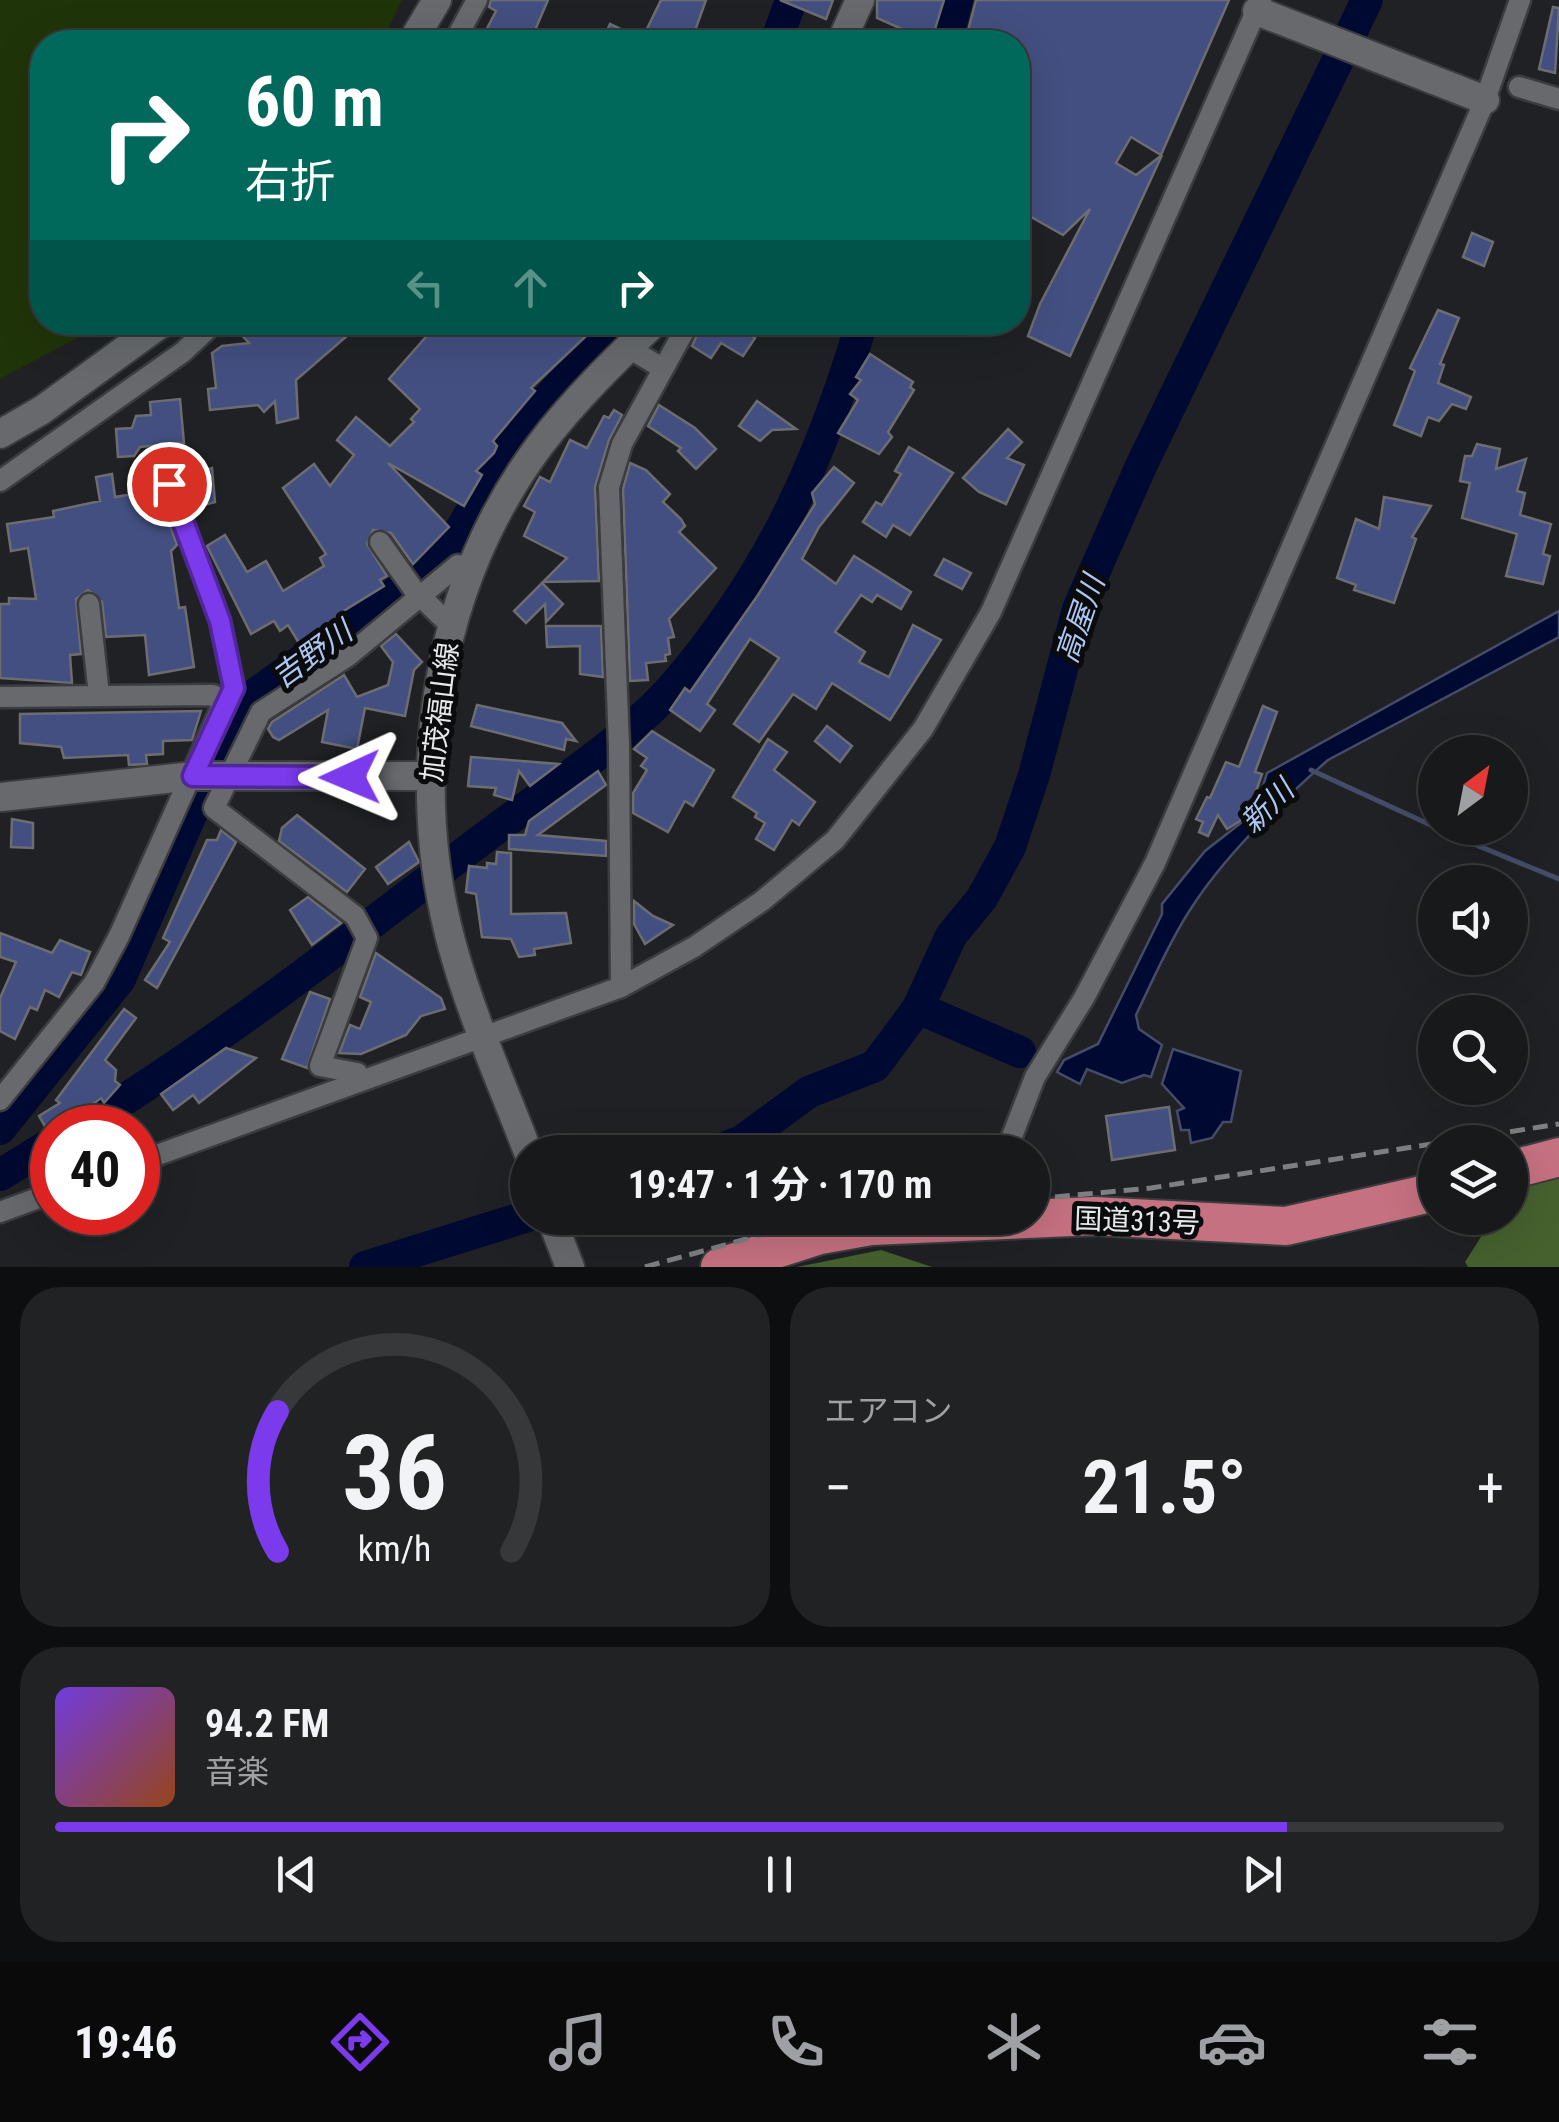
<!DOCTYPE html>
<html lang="ja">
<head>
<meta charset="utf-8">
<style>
	:root { --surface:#18191b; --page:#212224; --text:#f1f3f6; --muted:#9fa0a3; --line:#36383a; --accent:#7c3aed }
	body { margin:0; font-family:"Roboto Condensed","Noto Sans JP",sans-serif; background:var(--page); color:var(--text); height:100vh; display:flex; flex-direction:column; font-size:38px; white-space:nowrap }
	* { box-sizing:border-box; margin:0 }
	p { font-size:32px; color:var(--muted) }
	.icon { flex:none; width:55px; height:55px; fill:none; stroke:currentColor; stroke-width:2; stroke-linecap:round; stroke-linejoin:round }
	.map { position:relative; height:1267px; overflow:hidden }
	.details { display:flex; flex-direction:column; gap:20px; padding:20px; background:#0d0e0f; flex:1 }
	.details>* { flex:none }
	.banner { position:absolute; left:30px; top:30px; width:1000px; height:305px; border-radius:40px; box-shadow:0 10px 40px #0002,0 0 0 2px var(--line); background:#00695c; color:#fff; overflow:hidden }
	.needle { width:65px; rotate:32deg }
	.tools { position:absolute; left:1418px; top:735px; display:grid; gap:20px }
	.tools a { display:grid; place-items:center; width:110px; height:110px; border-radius:50%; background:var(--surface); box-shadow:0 10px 40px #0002,0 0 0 2px var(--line); font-size:50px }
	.speed { position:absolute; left:30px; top:1105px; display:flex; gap:20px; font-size:50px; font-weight:700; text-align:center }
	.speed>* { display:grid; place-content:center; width:130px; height:130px; border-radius:50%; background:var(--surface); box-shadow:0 10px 40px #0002,0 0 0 2px var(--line); line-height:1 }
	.speed .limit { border:15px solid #d22; background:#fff; color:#111 }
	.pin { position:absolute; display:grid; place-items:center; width:85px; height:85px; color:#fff; margin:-42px; border:5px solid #fff; border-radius:50%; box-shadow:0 2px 10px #0007 }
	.me { position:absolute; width:110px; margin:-55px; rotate:269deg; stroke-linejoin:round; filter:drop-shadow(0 0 8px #0008) }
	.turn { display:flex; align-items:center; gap:35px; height:210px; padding:0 50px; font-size:45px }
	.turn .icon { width:130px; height:130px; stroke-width:2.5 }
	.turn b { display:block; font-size:70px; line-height:85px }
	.lanes { display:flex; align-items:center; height:95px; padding:0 50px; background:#0003; justify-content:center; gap:50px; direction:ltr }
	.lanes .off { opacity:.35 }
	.big { font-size:75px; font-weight:700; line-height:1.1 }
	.details .tile { flex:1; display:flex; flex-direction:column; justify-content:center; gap:15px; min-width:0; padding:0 35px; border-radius:40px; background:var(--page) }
	.details .dial { align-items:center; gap:0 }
	.dial svg { height:260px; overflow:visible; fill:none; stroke:var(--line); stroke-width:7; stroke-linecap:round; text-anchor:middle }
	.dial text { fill:var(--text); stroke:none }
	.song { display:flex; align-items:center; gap:30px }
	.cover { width:120px; height:120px; border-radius:15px; background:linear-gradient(135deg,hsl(260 70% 55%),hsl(20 70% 35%)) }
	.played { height:10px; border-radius:5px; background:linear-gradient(90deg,var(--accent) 85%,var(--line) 85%) }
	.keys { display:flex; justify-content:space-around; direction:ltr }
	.heat { display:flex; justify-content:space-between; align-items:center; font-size:55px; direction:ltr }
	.details .tiles { flex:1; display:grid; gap:20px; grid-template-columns:1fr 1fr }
	.tile:last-child { grid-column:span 2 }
	.trip { position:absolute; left:510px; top:1135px; width:540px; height:100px; border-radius:50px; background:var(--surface); box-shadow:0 10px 40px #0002,0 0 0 2px var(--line); font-weight:700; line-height:100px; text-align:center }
	.tab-bar { display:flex; height:160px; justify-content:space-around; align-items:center; background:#0a0a0b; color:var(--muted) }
	.tab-bar .icon { width:70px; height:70px }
	.tab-bar .current { color:var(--accent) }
	.tab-bar b { font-size:45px; color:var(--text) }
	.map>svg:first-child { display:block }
	.green { fill:#203409 }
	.forest { fill:#46612e }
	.water { fill:#000931; stroke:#454c68; stroke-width:2.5 }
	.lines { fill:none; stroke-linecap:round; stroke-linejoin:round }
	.stream { stroke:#454c68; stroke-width:5 }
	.river { stroke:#000931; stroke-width:32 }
	.building { fill:#434f80; stroke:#6c6d71; stroke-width:2.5 }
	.street-casing { stroke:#3b3c3e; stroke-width:25 }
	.secondary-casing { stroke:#3b3c3e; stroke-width:32 }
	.highway-casing { stroke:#3b3c3e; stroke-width:42 }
	.street { stroke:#68696d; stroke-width:20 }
	.secondary { stroke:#68696d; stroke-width:28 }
	.highway { stroke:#c67181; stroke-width:38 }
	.rail { stroke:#7e7f81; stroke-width:5; stroke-dasharray:15 8; stroke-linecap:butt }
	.route-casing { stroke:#51269a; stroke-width:25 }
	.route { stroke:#7c3aed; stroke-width:18 }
	.labels { text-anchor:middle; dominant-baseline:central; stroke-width:10; stroke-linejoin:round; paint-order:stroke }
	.street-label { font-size:28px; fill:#e7e8ea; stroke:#0a0b0c }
	.water-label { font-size:30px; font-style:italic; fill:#aec6f2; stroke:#0a0b0c }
</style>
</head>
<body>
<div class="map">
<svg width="1559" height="1267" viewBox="0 0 1559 1267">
	<rect width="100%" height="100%" fill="#202124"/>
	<polygon class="green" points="0,0 402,0 381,42 42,42 42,322 105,323 0,379"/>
	<g class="forest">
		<path d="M1559 1169V1267H1468L1465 1262 1493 1218H1510C1510 1183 1529 1178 1559 1169Z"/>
		<polygon points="881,1250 932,1267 797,1267"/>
	</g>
	<g class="water">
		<path d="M1559 611V637L1328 760C1279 803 1225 855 1190 910 1169 942 1153 980 1136 1015L1139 1029 1162 1045 1151 1077 1144 1075 1122 1083 1087 1069 1080 1084 1057 1072 1064 1060 1098 1044 1162 914V904L1205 851 1246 819 1248 813 1254 814 1267 773Z"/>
		<polygon points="1173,1049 1241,1071 1231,1122 1223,1122 1212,1138 1191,1143 1189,1130 1181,1130 1177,1111 1184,1108 1162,1084"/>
	</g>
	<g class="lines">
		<g class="stream">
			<polyline points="1311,770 1435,827"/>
			<polyline points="1435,828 1559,879"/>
		</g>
		<g class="river">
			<polyline points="776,42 791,0"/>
			<polyline points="946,42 957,0"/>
			<polyline points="918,1008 1020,1052"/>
			<path d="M79 1128C221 1042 351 938 484 838 544 792 629 739 677 682 772 570 820 461 862 322"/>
			<polyline points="0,1129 120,979 212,766 247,700 424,572 457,536 519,429 620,322"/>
			<polyline points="714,1152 742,1141 809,1092 875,1066 918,1008 951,936 982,898 1010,847 1034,775 1078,609 1141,466 1367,0"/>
			<polyline points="0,1175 52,1143"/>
			<polyline points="365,1267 528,1216"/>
		</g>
	</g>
	<g class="building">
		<polygon points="491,0 548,0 530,42 480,42 496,11 489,7"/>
		<polygon points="661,0 706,0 691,42 602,42 610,24 642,39"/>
		<polygon points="780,0 833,0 826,19"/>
		<polygon points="877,0 944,0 931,42 877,18"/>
		<polygon points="976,0 1229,0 1161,155 1131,137 1116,163 1136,175 1162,155 1070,356 1028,336 1040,304 1090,209 1063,235 1031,217 1018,236 1018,42 965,42"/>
		<polygon points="1553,7 1559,8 1555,73 1539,69"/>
		<polygon points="1472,233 1493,242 1484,266 1463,257"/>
		<polygon points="1438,310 1459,318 1440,364 1444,365 1438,383 1471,397 1466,409 1452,404 1439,421 1428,417 1421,436 1394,425 1415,371 1410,368"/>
		<polygon points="249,322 354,322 344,332 348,335 296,380 298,418 277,423 275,401 264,412 258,405 210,410 208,389 216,388 212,353 222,346 249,343 239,332"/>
		<polygon points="439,322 601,322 531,388 535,391 493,441 497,446 494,453 476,471 482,475 464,506 388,463 449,527 413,564 391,533 373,530 367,544 387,576 380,580 384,586 342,612 346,618 299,643 288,625 280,631 274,621 251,634 207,546 225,535 247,572 266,561 283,591 324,566 320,558 326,554 283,488 314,464 330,486 354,455 337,440 356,417 390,446 414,422 411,419 420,409 389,379"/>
		<polygon points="703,322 730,322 755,338 743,356 721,343 711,358 692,346"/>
		<polygon points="870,354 913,382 910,387 914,390 888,432 892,437 879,454 838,433 858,400 850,394 861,380 856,377"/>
		<polygon points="180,399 184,443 140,447 134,456 118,457 116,429 132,428 136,416 151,415 150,402"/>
		<polygon points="757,401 764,406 796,429 772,430 760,441 739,426"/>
		<polygon points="659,405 695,428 716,449 696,469 678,451 681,448 648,426"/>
		<polygon points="614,410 622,415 609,440 595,487 599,581 543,582 567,558 524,536 535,512 524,506 540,477 550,482 570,440 587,448 604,416 609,418"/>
		<polygon points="1008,429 1022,442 1007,458 1024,465 1006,504 979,492 963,478"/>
		<polygon points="1477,444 1500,449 1496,469 1526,459 1517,491 1525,493 1520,515 1551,524 1543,554 1550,556 1543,584 1506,576 1517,534 1462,518 1470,483 1460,481 1465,456 1472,456"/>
		<polygon points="909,447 953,473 910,535 893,525 886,537 863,522 876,502 882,505 901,474 895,471"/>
		<polygon points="630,463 646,470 670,494 663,502 681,519 685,526 679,532 716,568 669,619 674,637 668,638 670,654 665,655 666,661 646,663 648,680 630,681 623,489"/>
		<polygon points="834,467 854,483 819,527 802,559 836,584 854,556 911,592 901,609 877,595 872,602 861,595 835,632 865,652 859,662 889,677 913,625 941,640 890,720 832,683 816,709 793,694 759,742 734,724 779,658 750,639 707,704 715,710 700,731 670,710 685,688 690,692 758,595 815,504 812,493"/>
		<polygon points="212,468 215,502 193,508 182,479"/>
		<polygon points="112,474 115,497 157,490 177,545 171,551 179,608 185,607 194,667 149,675 145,635 106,637 102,602 88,590 76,599 81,654 70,655 72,683 0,678 0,604 9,604 9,598 36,599 28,548 11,551 7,524 54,517 53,511 100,501 96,477"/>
		<polygon points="1384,497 1431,506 1412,537 1416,539 1394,603 1354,590 1356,585 1337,578 1356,519 1379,529"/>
		<polygon points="944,559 971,573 962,589 935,575"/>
		<polygon points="542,583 563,604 546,622 545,604 526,623 514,611"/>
		<polygon points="546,626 601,626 603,677 580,674 580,646 547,647"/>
		<polygon points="396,634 422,662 414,670 405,716 365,708 357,749 322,742 328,710 279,740 273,737 268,729 272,722 344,675 357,697 388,685 393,662 381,646"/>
		<polygon points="477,705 562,723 576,741 566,739 564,750 471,726"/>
		<polygon points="1263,706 1277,712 1255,772 1262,774 1250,809 1245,808 1240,821 1227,829 1218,815 1208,836 1199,832 1203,822 1196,819 1207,797 1210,798 1226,762 1239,767"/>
		<polygon points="201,711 192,740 163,741 163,754 146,755 147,764 129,765 128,755 64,758 61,747 20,743 20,714"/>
		<polygon points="827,726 852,746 840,762 815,741"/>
		<polygon points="652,731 714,770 693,806 685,801 668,832 633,813 633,793 647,770 641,766 647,758 634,749"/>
		<polygon points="768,739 787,752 774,770 815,802 799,825 792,820 774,850 756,839 765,823 755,817 757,813 733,797"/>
		<polygon points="471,757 522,761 559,764 530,786 519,771 512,800 494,795 496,788 468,786"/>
		<polygon points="598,771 606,785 538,835 606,841 606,856 509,849 509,835 525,835 529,821"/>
		<polygon points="297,815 365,869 347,892 279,841 282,828"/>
		<polygon points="12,819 33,823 33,848 11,847"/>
		<polygon points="221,830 236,842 157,988 145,980 170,942 163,938 207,840 217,840"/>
		<polygon points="409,842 419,862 388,884 376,867"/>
		<polygon points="497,852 511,853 511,914 566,913 571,943 534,949 535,955 519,957 511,939 482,937 476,894 466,892 469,866 487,868 487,863 496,864"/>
		<polygon points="308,897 341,923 312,945 290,910"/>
		<polygon points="634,901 653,916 673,925 645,944 634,924"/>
		<polygon points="0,933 52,953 60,940 90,952 81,975 72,972 59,997 45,990 37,1010 30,1007 15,1039 0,1031 0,998 16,962 0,957"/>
		<polygon points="376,953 441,998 445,1009 421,1016 406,1035 361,1054 339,1053 350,1025 360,1029 371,1002 360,997"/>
		<polygon points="310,992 330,999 307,1068 282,1059"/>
		<polygon points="124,1009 136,1018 105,1060 116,1070 115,1081 120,1085 104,1103 101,1098 62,1128 52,1128 50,1135 39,1116 60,1103 56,1100"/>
		<polygon points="226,1048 256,1058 199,1103 193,1095 173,1110 161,1094"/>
		<polygon points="1169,1107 1175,1150 1112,1160 1106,1116"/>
	</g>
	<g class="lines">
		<defs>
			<g id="street">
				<polyline points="454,42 477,0"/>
				<polyline points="1519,87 1559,99"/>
				<polyline points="629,348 662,368"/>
				<polyline points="0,481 183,352 215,322"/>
				<polyline points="169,484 220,621 234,688 223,704"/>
				<polyline points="380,542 414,590 452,627"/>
				<polyline points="89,604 99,695"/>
				<polyline points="0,697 213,695 223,704 119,936 94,983 0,1100"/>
				<polyline points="621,987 619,745 609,487 622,444 689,322"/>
				<polyline points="358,1082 357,1073 320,1066 367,938 355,916 214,808 261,712 348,656 458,565 472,570"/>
				<polyline points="1006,1152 1035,1077 1084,998 1155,863 1485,100 1520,0"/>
				<polyline points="138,1162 621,987 694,947 762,901 835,840 923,729 991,612 1261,0"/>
				<polyline points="0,1212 52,1193"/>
			</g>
			<g id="secondary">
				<polyline points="1257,11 1485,100"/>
				<polyline points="412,42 437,0"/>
				<polyline points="841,42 860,0"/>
				<polyline points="0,434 42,410 163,322"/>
				<polyline points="2,797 193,776 428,776"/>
				<path d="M528 1152C502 1084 471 1015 452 945 406 777 435 586 540 445 574 400 614 361 655 322"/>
				<polyline points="551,1218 570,1267"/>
			</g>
			<g id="highway">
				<polyline points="1510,1170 1559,1157"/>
				<polyline points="720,1267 820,1235 871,1226 1094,1216 1286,1226 1435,1192"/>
			</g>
		</defs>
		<use href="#street" class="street-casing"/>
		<use href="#secondary" class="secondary-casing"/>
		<use href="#highway" class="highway-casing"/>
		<use href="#street" class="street"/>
		<use href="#secondary" class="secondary"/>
		<use href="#highway" class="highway"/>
		<g class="rail">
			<polyline points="1032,1199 1151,1188 1559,1124"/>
			<polyline points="645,1267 822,1218"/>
		</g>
	</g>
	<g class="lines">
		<defs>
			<polyline id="route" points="169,484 220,621 234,688 193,776 350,777"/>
		</defs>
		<use href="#route" class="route-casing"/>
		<use href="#route" class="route"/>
	</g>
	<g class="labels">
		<g class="street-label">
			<text transform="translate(440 712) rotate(-83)">加茂福山線</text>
			<text transform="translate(1137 1221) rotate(2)">国道313号</text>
		</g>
		<g class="water-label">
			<text transform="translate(1080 619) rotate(-71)">高屋川</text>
			<text transform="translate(312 654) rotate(-36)">吉野川</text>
			<text transform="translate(1267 806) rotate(-45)">新川</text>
		</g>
	</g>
</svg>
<div class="tools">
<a><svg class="needle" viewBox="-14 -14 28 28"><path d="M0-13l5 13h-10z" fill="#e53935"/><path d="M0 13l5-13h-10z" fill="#9fa0a3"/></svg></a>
<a><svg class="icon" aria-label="sound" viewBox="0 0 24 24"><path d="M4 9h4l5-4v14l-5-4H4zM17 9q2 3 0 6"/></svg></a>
<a><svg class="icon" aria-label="search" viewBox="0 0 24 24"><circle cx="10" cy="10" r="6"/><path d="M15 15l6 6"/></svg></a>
<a><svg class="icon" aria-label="layers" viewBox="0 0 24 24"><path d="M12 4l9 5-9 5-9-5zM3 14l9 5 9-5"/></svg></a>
</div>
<div class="speed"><div class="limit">40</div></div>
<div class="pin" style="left:169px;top:484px;background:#d93025"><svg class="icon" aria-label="arrive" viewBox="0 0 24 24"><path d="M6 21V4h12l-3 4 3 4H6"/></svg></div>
<svg class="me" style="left:350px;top:777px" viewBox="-20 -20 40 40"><path d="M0-17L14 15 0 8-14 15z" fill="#7c3aed" stroke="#fff" stroke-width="4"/></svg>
<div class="trip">19:47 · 1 分 · 170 m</div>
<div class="banner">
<div class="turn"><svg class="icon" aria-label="right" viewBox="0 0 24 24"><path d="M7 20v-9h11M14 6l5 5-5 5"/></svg><div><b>60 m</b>右折</div></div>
<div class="lanes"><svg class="icon off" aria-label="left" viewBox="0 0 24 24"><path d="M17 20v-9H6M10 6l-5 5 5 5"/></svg><svg class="icon off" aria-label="ahead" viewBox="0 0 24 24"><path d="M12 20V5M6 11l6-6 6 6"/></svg><svg class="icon" aria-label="right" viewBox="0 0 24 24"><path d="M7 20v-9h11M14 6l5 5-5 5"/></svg></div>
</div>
</div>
<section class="details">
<div class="tiles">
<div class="tile dial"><svg viewBox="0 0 100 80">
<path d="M14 69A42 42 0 1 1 86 69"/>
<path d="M14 69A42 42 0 0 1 14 26" stroke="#7c3aed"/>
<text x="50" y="56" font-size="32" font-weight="700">36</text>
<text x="50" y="72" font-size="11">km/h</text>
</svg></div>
<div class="tile"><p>エアコン</p>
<div class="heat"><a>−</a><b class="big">21.5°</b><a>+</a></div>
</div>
<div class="tile">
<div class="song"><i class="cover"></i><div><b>94.2 FM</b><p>音楽</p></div></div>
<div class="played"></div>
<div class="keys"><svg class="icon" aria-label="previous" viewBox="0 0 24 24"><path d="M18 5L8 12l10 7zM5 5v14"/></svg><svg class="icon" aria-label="pause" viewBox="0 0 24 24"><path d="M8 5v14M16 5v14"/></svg><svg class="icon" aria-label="next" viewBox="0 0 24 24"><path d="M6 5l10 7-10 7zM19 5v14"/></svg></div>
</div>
</div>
</section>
<nav class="tab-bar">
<b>19:46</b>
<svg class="icon current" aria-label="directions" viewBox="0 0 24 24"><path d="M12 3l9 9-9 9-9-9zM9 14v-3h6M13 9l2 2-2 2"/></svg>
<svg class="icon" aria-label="music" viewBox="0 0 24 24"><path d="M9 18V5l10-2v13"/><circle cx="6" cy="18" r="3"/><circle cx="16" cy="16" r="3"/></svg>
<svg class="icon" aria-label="phone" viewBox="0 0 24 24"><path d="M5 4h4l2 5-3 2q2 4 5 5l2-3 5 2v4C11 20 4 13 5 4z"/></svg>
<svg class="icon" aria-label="climate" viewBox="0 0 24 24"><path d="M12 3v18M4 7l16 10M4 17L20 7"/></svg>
<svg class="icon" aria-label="car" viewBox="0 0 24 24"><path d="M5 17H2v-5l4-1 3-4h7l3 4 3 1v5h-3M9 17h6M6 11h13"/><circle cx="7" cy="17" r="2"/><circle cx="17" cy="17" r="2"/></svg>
<svg class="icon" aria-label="filters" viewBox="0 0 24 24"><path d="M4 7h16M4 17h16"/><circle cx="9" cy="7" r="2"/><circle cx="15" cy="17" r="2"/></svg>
</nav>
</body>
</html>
